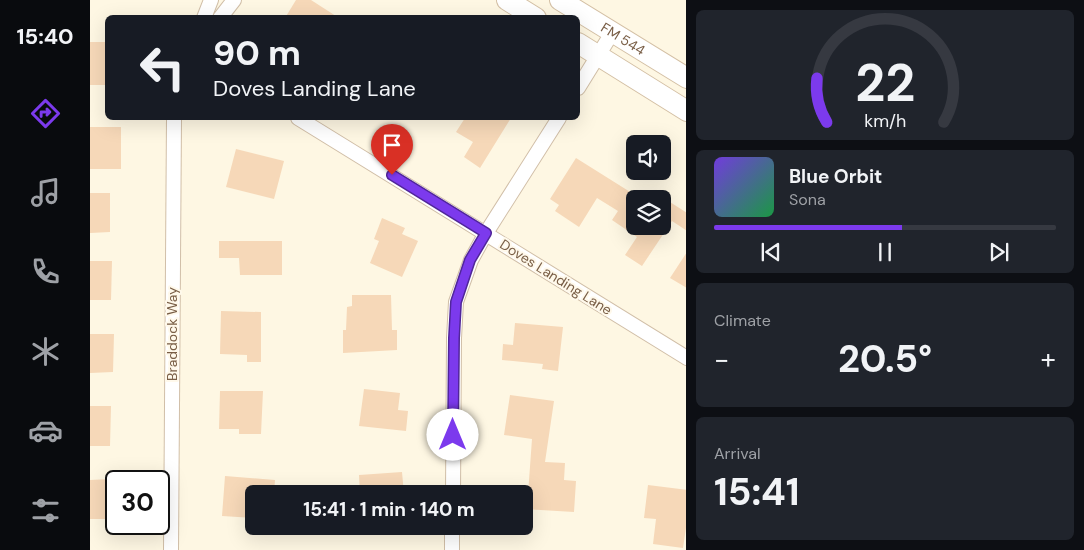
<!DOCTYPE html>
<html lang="en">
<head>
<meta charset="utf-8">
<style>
	:root { --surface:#171b24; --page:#20242c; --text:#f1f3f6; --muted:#9ea1a6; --line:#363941; --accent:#7c3aed }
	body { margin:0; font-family:"DM Sans",sans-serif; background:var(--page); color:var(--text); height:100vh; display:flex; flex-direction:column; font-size:19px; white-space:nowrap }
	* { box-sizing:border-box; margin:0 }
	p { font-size:16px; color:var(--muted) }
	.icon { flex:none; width:28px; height:28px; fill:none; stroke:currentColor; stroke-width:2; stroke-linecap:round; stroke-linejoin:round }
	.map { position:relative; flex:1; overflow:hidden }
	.side { display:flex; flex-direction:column; gap:10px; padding:10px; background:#0d0f14; width:398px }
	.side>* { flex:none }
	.guide { position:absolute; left:15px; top:15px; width:475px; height:105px; border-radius:8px; box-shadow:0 5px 20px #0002; background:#171b24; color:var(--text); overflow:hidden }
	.fabs { position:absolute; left:536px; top:135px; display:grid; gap:10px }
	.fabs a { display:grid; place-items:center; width:45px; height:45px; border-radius:8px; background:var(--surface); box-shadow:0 5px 20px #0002; font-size:25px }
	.speed { position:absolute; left:15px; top:470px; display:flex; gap:10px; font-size:25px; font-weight:700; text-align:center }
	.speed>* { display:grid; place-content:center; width:65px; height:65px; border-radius:50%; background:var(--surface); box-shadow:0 5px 20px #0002; line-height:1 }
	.speed .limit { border:2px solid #111; border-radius:8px; background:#fff; color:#111 }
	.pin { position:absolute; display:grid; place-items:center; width:42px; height:42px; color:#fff; margin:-51px -21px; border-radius:50% 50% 50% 0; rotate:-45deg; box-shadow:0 0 5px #0007 }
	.pin .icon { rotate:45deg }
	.me { position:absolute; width:55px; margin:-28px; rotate:0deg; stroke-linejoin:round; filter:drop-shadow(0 0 4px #0008) }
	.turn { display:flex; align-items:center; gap:18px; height:105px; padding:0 25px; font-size:22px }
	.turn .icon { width:65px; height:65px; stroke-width:2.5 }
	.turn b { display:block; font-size:35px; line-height:42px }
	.big { font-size:38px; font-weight:700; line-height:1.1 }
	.side .tile { flex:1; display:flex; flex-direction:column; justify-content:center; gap:8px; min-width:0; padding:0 18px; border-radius:8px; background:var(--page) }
	.side .dial { align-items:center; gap:0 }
	.dial svg { height:130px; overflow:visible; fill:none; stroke:var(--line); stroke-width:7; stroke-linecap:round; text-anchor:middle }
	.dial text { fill:var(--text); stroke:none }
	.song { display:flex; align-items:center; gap:15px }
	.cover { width:60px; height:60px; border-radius:8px; background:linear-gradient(135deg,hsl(260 70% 55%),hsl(140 70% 35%)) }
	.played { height:5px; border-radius:2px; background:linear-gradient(90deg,var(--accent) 55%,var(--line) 55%) }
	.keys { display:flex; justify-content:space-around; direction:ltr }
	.heat { display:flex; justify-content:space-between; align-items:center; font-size:28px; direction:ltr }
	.trip { position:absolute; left:155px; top:485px; width:288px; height:50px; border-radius:8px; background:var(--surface); box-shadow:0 5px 20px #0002; font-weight:700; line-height:50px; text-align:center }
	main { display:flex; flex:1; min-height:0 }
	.menu { display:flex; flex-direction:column; width:90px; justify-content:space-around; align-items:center; background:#090b0e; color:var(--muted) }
	.menu .icon { width:35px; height:35px }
	.menu .active { color:var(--accent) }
	.menu b { font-size:22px; color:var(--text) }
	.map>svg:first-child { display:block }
	.building { fill:#f6d8b8 }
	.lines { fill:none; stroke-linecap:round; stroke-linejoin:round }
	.street-casing { stroke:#d1bfa8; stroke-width:16 }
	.secondary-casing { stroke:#d4c0a5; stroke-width:22 }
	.street { stroke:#fff; stroke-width:14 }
	.secondary { stroke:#fff; stroke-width:20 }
	.route-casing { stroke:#51269a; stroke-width:12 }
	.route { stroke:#7c3aed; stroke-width:9 }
	.labels { text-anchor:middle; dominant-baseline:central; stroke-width:4; stroke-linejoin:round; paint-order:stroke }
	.street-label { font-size:14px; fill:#795e46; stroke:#fff9eb }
</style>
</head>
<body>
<main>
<nav class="menu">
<b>15:40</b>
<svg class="icon active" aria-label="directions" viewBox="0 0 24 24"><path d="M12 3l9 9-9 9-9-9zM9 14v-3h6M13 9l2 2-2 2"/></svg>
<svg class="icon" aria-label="music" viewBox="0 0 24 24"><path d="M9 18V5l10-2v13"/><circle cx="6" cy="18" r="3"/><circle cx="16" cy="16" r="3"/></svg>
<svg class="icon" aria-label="phone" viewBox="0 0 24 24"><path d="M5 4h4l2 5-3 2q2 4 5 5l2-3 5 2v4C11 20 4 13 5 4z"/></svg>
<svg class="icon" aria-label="climate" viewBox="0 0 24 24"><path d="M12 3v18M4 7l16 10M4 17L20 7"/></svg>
<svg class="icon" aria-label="car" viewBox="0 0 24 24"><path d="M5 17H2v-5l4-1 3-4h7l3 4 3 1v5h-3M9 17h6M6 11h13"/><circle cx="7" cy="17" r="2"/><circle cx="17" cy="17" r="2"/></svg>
<svg class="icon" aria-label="filters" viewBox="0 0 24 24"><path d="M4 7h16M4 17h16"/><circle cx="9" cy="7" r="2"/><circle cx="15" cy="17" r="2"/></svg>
</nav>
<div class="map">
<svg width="597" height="550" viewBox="0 0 597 550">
	<rect width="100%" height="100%" fill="#fef7e3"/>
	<g class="building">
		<polygon points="206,0 221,0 249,18 195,18"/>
		<rect x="0" y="42" width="18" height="43"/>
		<polygon points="375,118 421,118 390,168 374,157 383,142 366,132"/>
		<rect x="0" y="127" width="31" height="42"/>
		<polygon points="146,149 194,161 184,199 136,187"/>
		<polygon points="486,158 545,195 545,226 572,226 572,197 597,213 597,231 582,221 552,266 535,255 547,237 522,220 528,211 507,198 489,227 465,211 469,205 460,199"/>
		<polygon points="0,193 20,193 20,232 0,233"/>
		<polygon points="292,218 315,228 312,234 328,241 312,277 280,263 289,241 284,239"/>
		<polygon points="129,241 192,241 192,275 150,275 149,258 129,258"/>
		<polygon points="597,252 597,288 580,278"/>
		<polygon points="0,261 22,261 21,300 0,300"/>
		<polygon points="262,295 301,295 302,330 307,330 307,350 253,353 253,330 256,330 257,307 262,306"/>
		<polygon points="131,311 171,312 171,362 157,362 157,355 130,354"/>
		<polygon points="425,323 473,327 468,371 452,369 453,364 412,360 413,344 423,345"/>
		<polygon points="0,334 24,334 23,372 0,373"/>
		<polygon points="274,389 310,393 308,410 318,411 316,431 269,426"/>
		<polygon points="130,391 173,391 171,434 149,434 149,429 129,429"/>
		<polygon points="420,395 464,401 455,462 475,463 474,480 486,481 484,512 434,509 434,494 438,494 442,439 414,435"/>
		<polygon points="0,406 21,406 20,446 0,446"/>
		<polygon points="312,472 314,494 270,494 269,475"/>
		<polygon points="135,476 185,480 184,494 164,494 164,518 132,516"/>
		<polygon points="21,479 21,502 25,502 25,519 0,519 0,480"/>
		<polygon points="558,485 597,490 597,521 593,548 563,544 566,519 554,518"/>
	</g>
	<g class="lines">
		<defs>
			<g id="street">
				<polyline points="114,18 121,0"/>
				<polyline points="130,18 144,0"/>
				<polyline points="488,88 522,33"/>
				<polyline points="208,118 597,358"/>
				<polyline points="363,494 364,338 366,302 381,260 396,233 469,118"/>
				<polyline points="81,550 84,118"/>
				<polyline points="362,550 362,526"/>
			</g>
			<g id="secondary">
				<polyline points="417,0 446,18"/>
				<path id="s1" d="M470 0 597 78"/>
				<polyline points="488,43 597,111"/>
			</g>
		</defs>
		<use href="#street" class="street-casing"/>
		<use href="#secondary" class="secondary-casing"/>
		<use href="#street" class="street"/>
		<use href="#secondary" class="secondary"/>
	</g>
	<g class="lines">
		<defs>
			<polyline id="route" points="302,175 396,233 380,260 366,302 364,338 363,435"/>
		</defs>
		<use href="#route" class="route-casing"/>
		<use href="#route" class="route"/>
	</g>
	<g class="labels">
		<g class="street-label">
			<text stroke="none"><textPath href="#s1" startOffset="74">FM 544</textPath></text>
			<text transform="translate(466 277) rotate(32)">Doves Landing Lane</text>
			<text transform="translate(82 334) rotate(-90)">Braddock Way</text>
		</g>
	</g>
</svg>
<div class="fabs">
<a><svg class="icon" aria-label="sound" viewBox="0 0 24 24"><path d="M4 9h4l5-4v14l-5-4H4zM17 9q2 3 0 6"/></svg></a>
<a><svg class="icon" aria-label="layers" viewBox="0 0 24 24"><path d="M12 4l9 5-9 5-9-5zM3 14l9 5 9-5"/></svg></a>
</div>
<div class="speed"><div class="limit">30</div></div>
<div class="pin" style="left:302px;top:175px;background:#d93025"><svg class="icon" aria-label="arrive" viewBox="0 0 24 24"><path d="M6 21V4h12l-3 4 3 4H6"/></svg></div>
<svg class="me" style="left:363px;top:435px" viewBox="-20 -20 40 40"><circle r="19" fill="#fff"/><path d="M0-13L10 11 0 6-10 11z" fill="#7c3aed"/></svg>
<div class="trip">15:41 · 1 min · 140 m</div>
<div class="guide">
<div class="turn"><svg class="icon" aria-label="left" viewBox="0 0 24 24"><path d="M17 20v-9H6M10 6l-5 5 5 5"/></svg><div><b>90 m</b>Doves Landing Lane</div></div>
</div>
</div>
<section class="side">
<div class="tile dial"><svg viewBox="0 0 100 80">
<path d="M14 69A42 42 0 1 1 86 69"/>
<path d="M14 69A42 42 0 0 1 8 42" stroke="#7c3aed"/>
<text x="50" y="56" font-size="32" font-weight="700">22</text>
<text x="50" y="72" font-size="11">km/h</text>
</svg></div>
<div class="tile">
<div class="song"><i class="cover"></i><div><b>Blue Orbit</b><p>Sona</p></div></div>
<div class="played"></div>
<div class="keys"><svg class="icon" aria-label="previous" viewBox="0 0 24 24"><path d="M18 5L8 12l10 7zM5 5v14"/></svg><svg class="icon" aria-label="pause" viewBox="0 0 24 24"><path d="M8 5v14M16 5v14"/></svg><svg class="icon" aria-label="next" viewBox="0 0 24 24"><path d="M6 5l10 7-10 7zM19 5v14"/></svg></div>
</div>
<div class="tile"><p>Climate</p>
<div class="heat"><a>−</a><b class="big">20.5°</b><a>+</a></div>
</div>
<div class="tile"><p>Arrival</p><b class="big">15:41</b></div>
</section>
</main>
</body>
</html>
